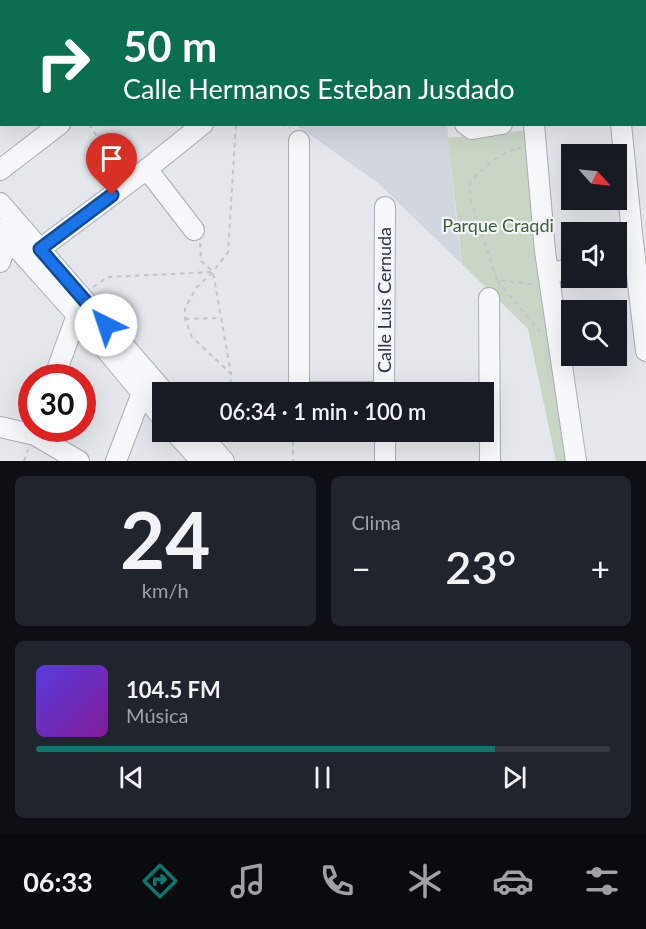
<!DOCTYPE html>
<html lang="es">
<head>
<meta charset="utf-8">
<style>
	:root { --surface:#171b24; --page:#20242c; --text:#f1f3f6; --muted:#9ea1a6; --line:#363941; --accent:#0f766e }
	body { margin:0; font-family:Lato,sans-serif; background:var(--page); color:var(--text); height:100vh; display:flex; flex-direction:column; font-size:22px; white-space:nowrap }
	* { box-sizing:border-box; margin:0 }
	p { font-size:20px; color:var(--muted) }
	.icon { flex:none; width:33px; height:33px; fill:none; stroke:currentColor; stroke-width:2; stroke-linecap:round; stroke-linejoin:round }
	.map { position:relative; height:461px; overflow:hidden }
	.panel { display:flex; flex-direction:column; gap:15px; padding:15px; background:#0d0f14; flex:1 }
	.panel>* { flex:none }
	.hud { position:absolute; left:0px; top:0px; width:646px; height:126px; box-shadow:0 6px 24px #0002; background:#0b6e4f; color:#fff; overflow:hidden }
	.needle { width:39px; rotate:117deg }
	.controls { position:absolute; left:561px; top:144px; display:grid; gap:12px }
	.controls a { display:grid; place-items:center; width:66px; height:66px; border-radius:0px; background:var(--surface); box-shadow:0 6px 24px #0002; font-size:30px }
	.speed { position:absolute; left:18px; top:364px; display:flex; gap:12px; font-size:30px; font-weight:700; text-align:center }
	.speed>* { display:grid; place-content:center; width:78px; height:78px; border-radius:50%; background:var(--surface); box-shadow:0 6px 24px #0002; line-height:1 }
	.speed .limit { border:9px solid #d22; background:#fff; color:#111 }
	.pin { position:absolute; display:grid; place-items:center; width:51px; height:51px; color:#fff; margin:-62px -26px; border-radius:50% 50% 50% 0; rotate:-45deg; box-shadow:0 0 6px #0007 }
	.pin .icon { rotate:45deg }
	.me { position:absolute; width:66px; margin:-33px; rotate:319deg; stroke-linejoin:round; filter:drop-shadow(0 0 4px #0008) }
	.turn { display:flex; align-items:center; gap:21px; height:126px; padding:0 24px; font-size:27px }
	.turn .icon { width:78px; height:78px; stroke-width:2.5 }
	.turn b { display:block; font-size:42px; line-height:51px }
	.big { font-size:45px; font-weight:600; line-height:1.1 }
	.panel .card { flex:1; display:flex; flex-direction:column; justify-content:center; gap:9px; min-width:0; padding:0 21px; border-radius:9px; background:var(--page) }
	.panel .dial { align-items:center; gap:0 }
	.dial b { font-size:78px; line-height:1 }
	.song { display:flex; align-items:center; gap:18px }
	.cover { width:72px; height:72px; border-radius:9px; background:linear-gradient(135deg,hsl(250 70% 55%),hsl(290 70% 35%)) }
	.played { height:6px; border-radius:3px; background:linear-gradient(90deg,var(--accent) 80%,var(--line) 80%) }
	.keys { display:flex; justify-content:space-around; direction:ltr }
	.heat { display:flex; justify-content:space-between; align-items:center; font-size:33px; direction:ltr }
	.panel .tiles { flex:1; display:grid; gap:15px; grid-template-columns:1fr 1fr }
	.card:last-child { grid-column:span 2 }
	.trip { position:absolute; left:152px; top:382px; width:342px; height:60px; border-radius:0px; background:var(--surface); box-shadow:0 6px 24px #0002; font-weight:600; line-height:60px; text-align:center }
	.tab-bar { display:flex; height:96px; justify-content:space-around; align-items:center; background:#090b0e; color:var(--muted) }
	.tab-bar .icon { width:42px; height:42px }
	.tab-bar .on { color:var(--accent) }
	.tab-bar b { font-size:27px; color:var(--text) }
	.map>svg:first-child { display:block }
	.built { fill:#d2d6de }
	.green { fill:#c9d6c5 }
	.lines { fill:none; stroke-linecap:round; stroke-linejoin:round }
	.minor-casing { stroke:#a9aeb7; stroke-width:22 }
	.path { stroke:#c2c5cb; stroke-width:2; stroke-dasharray:4.5 4.5; stroke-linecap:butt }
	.minor { stroke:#f7f8fa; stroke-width:20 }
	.route-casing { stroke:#114b97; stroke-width:15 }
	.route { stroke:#1a73e8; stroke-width:10 }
	.labels { text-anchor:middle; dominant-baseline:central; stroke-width:4.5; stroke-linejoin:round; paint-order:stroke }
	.park-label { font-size:18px; fill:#3f6138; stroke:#f4f6f9 }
	.street-label { font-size:18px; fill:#2b3445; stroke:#f4f6f9 }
</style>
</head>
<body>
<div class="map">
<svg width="646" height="461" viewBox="0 0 646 461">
	<rect width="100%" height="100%" fill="#e4e7ec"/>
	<polygon class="built" points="296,125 447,125 458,237 462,264 377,182"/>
	<g class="green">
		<polygon points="57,0 353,0 354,1 60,2"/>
		<polygon points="528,130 572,461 556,461 528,329 462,264 448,138"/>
	</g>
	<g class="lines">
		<defs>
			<g id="minor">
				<polyline points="357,0 358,2"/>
				<polyline points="435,0 435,2"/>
				<polyline points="515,0 516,2"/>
				<polyline points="605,0 605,2"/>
				<polyline points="418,2 421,0"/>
				<polyline points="0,62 2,61"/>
				<polyline points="645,106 646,106"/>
				<polyline points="465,124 472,129 502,124"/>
				<polyline points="534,124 545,251 576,461"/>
				<polyline points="621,124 632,233 646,351"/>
				<polyline points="299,141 299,392 384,392"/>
				<polyline points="147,169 194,230"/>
				<polyline points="0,170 60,124"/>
				<polyline points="0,203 165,393"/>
				<polyline points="0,229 77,315 162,417"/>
				<polyline points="40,249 147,169 203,124"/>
				<polyline points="0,262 8,239"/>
				<polyline points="548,272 572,270"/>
				<polyline points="489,298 490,461"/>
				<polyline points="54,378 77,315"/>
				<polyline points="384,393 385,207"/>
				<polyline points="0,427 35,435 79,461"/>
				<polyline points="175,432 201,461"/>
				<polyline points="198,432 224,461"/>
				<polyline points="385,432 385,461"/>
				<polyline points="116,461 142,393"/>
			</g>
		</defs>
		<use href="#minor" class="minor-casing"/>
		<g class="path">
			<polyline points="35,0 37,2"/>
			<polyline points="145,0 145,2"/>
			<polyline points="265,0 265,2"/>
			<polyline points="303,0 307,2"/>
			<polyline points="182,2 185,0"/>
			<polyline points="89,124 118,169"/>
			<polyline points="281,124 290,128"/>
			<polyline points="200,243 201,261 213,272 231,374"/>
			<path d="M497 280 470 198V182C480 170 504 149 521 148"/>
			<polyline points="532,284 497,280 540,332"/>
			<polyline points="93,287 108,277 213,272"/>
			<polyline points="185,319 220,318"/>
			<polyline points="230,393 231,374 192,337 185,319 185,308 197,287 213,272 228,252 236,124"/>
			<polyline points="293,432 293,461"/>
			<polyline points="229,441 229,432"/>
			<polyline points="24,461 28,450"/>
		</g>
		<use href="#minor" class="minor"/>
	</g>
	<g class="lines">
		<defs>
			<polyline id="route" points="106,325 40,249 112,195"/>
		</defs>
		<use href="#route" class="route-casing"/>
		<use href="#route" class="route"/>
	</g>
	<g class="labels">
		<g class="park-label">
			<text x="498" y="225">Parque Craqdi</text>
		</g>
		<g class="street-label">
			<text transform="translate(384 300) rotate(-90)">Calle Luis Cernuda</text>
		</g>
	</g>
</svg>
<div class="controls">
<a><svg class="needle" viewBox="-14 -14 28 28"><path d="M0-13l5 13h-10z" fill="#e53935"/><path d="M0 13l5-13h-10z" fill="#9ea1a6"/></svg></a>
<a><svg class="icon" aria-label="sound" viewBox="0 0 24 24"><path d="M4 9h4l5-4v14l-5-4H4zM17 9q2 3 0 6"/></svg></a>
<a><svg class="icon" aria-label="search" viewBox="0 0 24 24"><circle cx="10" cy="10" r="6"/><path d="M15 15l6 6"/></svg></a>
</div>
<div class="speed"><div class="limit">30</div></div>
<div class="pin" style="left:112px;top:195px;background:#d93025"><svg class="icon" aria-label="arrive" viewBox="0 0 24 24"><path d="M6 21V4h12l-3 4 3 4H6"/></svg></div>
<svg class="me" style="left:106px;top:325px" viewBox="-20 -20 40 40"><circle r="19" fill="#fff"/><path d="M0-13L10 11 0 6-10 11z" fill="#1a73e8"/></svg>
<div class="trip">06:34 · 1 min · 100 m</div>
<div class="hud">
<div class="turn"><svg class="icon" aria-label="right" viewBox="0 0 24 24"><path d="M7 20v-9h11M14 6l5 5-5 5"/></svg><div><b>50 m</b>Calle Hermanos Esteban Jusdado</div></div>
</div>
</div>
<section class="panel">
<div class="tiles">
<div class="card dial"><b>24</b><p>km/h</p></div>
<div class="card"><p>Clima</p>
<div class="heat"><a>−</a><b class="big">23°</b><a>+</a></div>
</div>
<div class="card">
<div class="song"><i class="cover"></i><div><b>104.5 FM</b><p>Música</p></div></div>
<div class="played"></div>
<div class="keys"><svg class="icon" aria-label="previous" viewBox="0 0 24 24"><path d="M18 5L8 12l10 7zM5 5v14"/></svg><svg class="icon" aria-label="pause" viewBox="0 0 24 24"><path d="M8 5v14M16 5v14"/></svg><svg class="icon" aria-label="next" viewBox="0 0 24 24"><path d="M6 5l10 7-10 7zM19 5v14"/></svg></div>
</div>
</div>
</section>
<nav class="tab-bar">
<b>06:33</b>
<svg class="icon on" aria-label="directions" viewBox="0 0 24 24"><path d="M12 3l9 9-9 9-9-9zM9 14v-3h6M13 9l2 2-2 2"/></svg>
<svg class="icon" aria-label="music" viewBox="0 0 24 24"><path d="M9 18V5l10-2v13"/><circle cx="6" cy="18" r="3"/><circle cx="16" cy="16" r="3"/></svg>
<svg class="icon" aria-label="phone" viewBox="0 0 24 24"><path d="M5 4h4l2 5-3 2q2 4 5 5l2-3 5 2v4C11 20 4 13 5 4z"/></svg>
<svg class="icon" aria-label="climate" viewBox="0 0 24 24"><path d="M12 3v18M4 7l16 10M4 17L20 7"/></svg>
<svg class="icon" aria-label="car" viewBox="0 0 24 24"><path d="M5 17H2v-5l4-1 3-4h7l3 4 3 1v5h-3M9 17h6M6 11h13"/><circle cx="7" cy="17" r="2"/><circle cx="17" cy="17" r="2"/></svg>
<svg class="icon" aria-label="filters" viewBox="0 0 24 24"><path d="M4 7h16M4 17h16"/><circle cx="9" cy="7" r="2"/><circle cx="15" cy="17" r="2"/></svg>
</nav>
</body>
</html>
